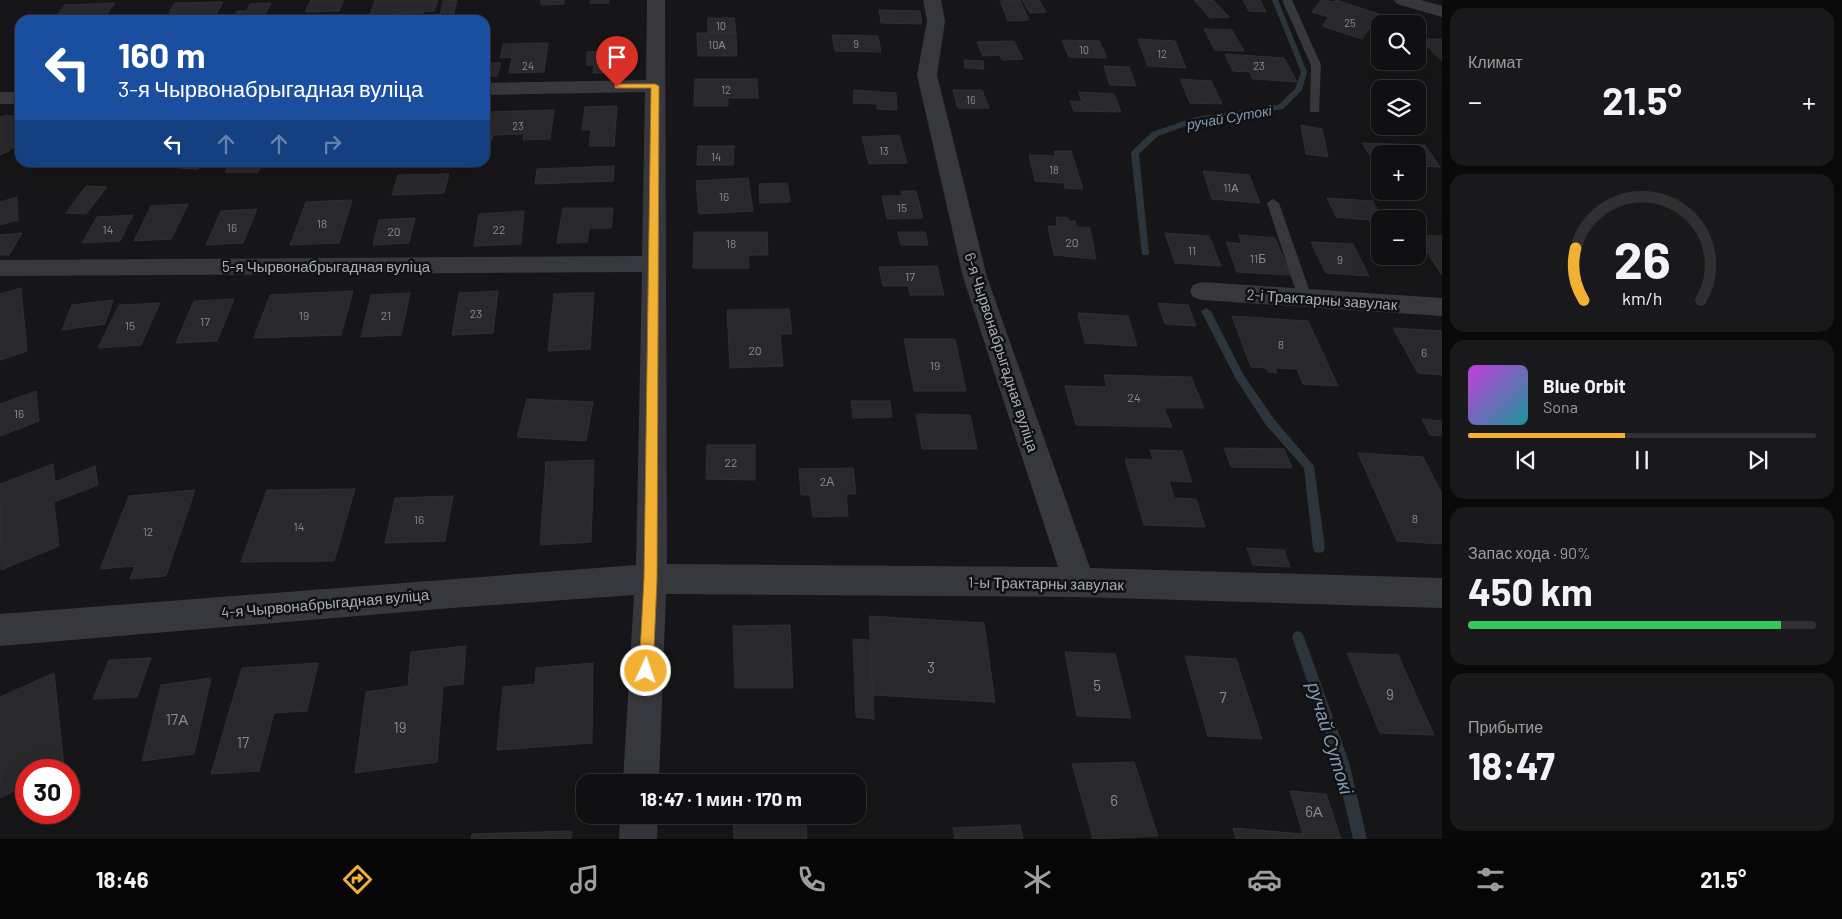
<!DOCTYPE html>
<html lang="ru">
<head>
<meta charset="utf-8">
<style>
	:root { --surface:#101012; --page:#19191b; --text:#f1f3f6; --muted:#9c9d9f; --line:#303032; --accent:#f2b134 }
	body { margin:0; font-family:Barlow,sans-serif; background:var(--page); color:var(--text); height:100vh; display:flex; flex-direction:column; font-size:19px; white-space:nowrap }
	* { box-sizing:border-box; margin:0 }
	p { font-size:16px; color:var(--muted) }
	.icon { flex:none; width:28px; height:28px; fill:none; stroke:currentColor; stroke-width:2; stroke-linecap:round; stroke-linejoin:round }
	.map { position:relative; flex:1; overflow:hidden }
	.panel { display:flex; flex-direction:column; gap:8px; padding:8px; background:#09090a; width:400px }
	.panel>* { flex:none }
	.banner { position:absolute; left:15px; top:15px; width:475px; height:152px; border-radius:15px; box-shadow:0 5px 20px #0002,0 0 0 1px var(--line); background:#1a4fa0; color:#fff; overflow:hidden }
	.controls { position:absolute; left:1371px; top:15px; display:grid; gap:10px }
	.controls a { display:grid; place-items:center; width:55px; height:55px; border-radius:10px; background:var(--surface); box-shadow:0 5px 20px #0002,0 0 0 1px var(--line); font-size:25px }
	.speed { position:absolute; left:15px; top:759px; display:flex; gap:10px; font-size:25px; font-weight:700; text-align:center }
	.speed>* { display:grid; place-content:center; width:65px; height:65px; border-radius:50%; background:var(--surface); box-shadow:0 5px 20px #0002,0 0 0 1px var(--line); line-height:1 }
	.speed .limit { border:8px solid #d22; background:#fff; color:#111 }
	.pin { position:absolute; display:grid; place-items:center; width:42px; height:42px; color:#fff; margin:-51px -21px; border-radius:50% 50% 50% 0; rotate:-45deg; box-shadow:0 0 5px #0007 }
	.pin .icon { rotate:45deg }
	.me { position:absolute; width:55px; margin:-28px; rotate:3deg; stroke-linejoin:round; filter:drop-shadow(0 0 4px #0008) }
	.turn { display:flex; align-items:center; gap:18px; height:105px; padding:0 20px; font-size:22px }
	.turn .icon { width:65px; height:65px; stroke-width:2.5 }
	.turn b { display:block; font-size:35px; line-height:42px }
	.lanes { display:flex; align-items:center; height:48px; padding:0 20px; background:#0003; justify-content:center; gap:25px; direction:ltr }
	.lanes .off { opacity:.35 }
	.big { font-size:38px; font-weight:700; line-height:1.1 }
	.panel .widget { flex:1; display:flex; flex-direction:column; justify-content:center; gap:8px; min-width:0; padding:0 18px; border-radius:15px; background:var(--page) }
	.panel .dial { align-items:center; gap:0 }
	.dial svg { height:130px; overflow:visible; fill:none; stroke:var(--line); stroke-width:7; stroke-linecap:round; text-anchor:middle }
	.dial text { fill:var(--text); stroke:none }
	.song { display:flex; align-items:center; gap:15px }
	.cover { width:60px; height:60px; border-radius:8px; background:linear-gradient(135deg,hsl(290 70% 55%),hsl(180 70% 35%)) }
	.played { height:5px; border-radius:2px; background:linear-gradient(90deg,var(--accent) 45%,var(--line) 45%) }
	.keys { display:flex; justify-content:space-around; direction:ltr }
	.heat { display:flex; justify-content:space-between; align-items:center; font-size:28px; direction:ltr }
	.charge { height:8px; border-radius:4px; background:linear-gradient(90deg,#34c759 90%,var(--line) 0) }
	.trip { position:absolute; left:576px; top:774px; width:290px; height:50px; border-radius:15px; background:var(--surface); box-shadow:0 5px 20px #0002,0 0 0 1px var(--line); font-weight:700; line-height:50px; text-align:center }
	.tabs { display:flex; height:80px; justify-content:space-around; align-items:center; background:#060607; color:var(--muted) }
	.tabs .icon { width:35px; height:35px }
	.tabs .current { color:var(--accent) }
	.tabs b { font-size:22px; color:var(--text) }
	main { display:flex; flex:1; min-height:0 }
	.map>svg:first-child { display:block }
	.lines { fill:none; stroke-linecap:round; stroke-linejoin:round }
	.stream { fill:#2c353c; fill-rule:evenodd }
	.building { fill:#29292c; stroke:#303034 }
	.lane { fill:#37383d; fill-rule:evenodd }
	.street { fill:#37383d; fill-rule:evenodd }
	.route { fill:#f2b134; stroke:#9d7322 }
	.labels { text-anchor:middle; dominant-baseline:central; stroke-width:5; stroke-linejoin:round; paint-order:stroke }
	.far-number-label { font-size:11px; fill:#888b94 }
	.number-label { font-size:12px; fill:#888b94 }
	.far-water-label { font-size:14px; font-style:italic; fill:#7f9bb3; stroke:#111113 }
	.street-label { font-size:15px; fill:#a8adb8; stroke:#111113 }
	.near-number-label { font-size:15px; fill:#888b94 }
	.near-water-label { font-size:19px; font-style:italic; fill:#7f9bb3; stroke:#111113 }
</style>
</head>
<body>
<main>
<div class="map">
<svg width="1442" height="839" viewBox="0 0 1442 839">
	<rect width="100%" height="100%" fill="#161618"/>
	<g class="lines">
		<g class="stream">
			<polygon points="1272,0 1278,0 1307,72 1302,90 1283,109 1200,121 1158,136 1139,154 1149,253 1148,255 1142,255 1131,153 1132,151 1152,132 1196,117 1278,105 1295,89 1301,72"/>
			<polygon points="1206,308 1211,311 1243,374 1274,419 1314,466 1325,548 1323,552 1319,553 1315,552 1313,548 1304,468 1266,425 1236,379 1201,311"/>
			<polygon points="1298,631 1302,633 1304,637 1349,762 1367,839 1353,839 1335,762 1292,637 1294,633"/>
		</g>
	</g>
	<g class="building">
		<polygon points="311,0 344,0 339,11 305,12"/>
		<polygon points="375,0 438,0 434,11 400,13 399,18 371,19 373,14 370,14"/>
		<polygon points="457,0 453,16 440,16 443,1"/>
		<polygon points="541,0 564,0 564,4 541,5"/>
		<polygon points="591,0 609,0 609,3 590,3"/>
		<polygon points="1020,0 1029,20 1008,21 1000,1"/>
		<polygon points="1022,0 1039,0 1046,12 1030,13"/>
		<polygon points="1194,0 1213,0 1229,17 1210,18"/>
		<polygon points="1243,0 1260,0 1266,12 1249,11"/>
		<polygon points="1321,0 1334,2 1336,0 1379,14 1362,39 1322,26 1329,17 1312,12"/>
		<polygon points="223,2 213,20 165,20 175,3"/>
		<polygon points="115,3 103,19 53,20 65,5"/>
		<polygon points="271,3 262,20 232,20 237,11 246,11 250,4"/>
		<polygon points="879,10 920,11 922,24 881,23"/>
		<polygon points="423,12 421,17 399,18 400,13"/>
		<polygon points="708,18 734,18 736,33 708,33"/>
		<polygon points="1204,29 1232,30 1244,51 1215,50"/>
		<polygon points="697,33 736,33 737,56 698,56"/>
		<polygon points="832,35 878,36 881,52 835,51"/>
		<polygon points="1138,39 1175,41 1186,68 1148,66"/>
		<polygon points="1420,39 1442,39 1442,61"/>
		<polygon points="1062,40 1099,41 1107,58 1069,57"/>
		<polygon points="1014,41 1023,59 1002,60 1000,55 983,56 977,42"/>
		<polygon points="548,43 544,72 509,73 512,57 500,58 503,44"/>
		<polygon points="613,51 613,57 620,57 619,73 593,73 594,65 587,65 587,52"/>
		<polygon points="1225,54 1284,58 1297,82 1253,79 1250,72 1233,71"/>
		<polygon points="964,60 983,61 984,69 965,68"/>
		<polygon points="485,63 501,63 497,76 485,76"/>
		<polygon points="1104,66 1129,67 1136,86 1110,85"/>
		<polygon points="695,79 757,79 758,98 728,98 728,106 694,106"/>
		<polygon points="1180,79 1211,81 1222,104 1190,103"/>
		<polygon points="854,90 896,93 897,110 877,109 877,104 853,103"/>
		<polygon points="953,90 982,90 989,108 958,108"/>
		<polygon points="1079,92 1114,94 1121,112 1074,111 1070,101 1082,102"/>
		<polygon points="617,106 614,146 589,146 591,130 582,130 585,107"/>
		<polygon points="554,110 550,139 523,140 524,134 493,135 492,140 485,140 486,112"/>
		<polygon points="7,115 20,118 20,142 9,151 0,155 0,117"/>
		<polygon points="1301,125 1322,129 1328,157 1306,154"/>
		<polygon points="899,135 907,163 869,164 862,137"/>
		<polygon points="1362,143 1425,145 1440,167 1418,166 1418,154 1380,154 1380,165 1376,165"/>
		<polygon points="698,146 734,146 733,165 697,165"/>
		<polygon points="1054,151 1071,151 1083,189 1065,188 1064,183 1035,181 1029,155 1056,156"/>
		<polygon points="181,162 202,162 198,169 177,168"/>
		<polygon points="230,162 263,162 258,172 225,172"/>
		<polygon points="383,162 419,162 418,165 382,166"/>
		<polygon points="614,166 613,181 535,184 537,169"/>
		<polygon points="1203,171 1249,175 1260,203 1212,199"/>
		<polygon points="449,174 444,193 392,195 398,175"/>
		<polygon points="748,178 753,211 699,214 696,181"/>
		<polygon points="787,183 790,202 760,203 759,184"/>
		<polygon points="86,186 107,187 86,214 66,213"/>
		<polygon points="901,191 916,191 923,218 887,219 882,196 902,196"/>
		<polygon points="17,197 18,220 0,225 0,202"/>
		<polygon points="1327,198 1373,201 1382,219 1380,221 1336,217"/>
		<polygon points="352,200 339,243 290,245 306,202"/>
		<polygon points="188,204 171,239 134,241 151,206"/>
		<polygon points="563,208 613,208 611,228 589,228 587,242 557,243"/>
		<polygon points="257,209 243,243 206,245 221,211"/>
		<polygon points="524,211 521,244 474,246 479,214"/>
		<polygon points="133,215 120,241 82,243 97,217"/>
		<polygon points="1056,217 1068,218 1069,221 1075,221 1076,227 1090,228 1096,259 1054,255 1048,226 1057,226"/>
		<polygon points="415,218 409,243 373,245 379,220"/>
		<polygon points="694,232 767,232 768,255 748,255 749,268 693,268"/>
		<polygon points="898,232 925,232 928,245 901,245"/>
		<polygon points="22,233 9,255 0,255 0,235"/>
		<polygon points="1165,233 1209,236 1221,266 1175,263"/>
		<polygon points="1239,235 1275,238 1291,275 1237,272 1226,242 1242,244"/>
		<polygon points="1418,235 1442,236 1442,275 1418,238"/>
		<polygon points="1311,242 1353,244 1369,276 1326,273"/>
		<polygon points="937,266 944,295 910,295 908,286 883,286 879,267"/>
		<polygon points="21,288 27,351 0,360 0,294"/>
		<polygon points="353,291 341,335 254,338 270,295"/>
		<polygon points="498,291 493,333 452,335 459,293"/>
		<polygon points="410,293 401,335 361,337 371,295"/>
		<polygon points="575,293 594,293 590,349 548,351 554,294"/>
		<polygon points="234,299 217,341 176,343 194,301"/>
		<polygon points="113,300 105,324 62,330 72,305"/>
		<polygon points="160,303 141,345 98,348 119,305"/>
		<polygon points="1158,303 1188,305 1196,326 1165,324"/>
		<polygon points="789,309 792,334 780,334 783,366 730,368 727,310"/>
		<polygon points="1078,313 1128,316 1137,346 1085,343"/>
		<polygon points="1232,316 1308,321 1338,386 1303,384 1297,369 1275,368 1277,373 1268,372 1266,368 1251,367"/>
		<polygon points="1393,328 1442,331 1442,375 1418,373"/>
		<polygon points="904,339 955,339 966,391 914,391"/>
		<polygon points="1104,375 1191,377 1204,408 1164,408 1172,427 1076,425 1065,386 1107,387"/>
		<polygon points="36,391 39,421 0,436 0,404"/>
		<polygon points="527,399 593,402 586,441 517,437"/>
		<polygon points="851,401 890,401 892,417 853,418"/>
		<polygon points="916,414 970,415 977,449 922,449"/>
		<polygon points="1422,419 1442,421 1442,436 1430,435"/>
		<polygon points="707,445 755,445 755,480 706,479"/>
		<polygon points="1224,448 1284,449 1292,468 1231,467"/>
		<polygon points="1150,450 1182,451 1192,482 1169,481 1174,498 1196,499 1205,527 1144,525 1125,459 1153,460"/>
		<polygon points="1358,453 1423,457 1442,494 1442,544 1397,541"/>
		<polygon points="594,460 591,542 540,545 546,462"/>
		<polygon points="53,464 55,482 95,466 98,485 54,502 59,546 1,570 0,484"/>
		<polygon points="853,468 856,494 846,494 848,516 813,517 810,495 801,495 799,469"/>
		<polygon points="355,489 334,561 241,562 267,490"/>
		<polygon points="195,490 166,576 130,579 135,566 100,569 129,496"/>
		<polygon points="453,496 445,541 385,543 395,498"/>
		<polygon points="1247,548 1284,550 1290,567 1253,565"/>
		<polygon points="869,616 984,623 995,702 873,695"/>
		<polygon points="790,625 793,688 735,688 733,626"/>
		<polygon points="853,639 870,640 874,719 856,717"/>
		<polygon points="466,646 463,684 443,686 437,762 355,773 366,692 408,686 411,652"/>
		<polygon points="1065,652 1115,654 1131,718 1077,716"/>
		<polygon points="1347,653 1398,655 1434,735 1380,733"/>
		<polygon points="1185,656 1236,659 1262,739 1208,736"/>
		<polygon points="151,658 137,697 93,699 109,660"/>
		<polygon points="318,663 307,711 274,713 259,771 211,774 242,668"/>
		<polygon points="593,663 592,743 497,750 503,687 535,684 536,668"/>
		<polygon points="54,673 64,766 57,770 26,770 26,785 0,798 0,697"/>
		<polygon points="211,678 194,754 142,761 161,685"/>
		<polygon points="1134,762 1158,836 1093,839 1072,764"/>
		<polygon points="1290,791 1326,794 1341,839 1236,839 1233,828 1303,834"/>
		<polygon points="733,815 805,815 807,839 734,839"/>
		<polygon points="1020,825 1023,839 955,839 953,828"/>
		<polygon points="572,831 571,839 471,839 472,834"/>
	</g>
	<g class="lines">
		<g class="lane">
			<polygon points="1282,0 1292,0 1321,65 1319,112 1311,112 1310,110 1311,65"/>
			<polygon points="1273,199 1279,203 1312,298 1310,301 1300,301 1298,298 1267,203"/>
		</g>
		<g class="street">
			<polygon points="647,0 665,0 667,564 1058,567 963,277 917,75 927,21 923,0 941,0 945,21 937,75 987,277 1090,568 1442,578 1442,608 1079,597 666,594 659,782 623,782 634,595 452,608 0,646 0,614 636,565 642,272 0,276 0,260 642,256 645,92 485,95 485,83 646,80"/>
			<polygon points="1394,0 1421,0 1442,6 1442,17 1397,4"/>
			<rect x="0" y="92" width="20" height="12"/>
			<polygon points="1202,282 1442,298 1442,316 1202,300 1193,297 1190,291 1193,285"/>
			<polygon points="620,815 658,815 657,839 619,839"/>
		</g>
	</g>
	<polygon class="route" points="617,84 655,84 659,86 657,579 653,671 651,676 646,678 641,676 639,671 644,579 651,88 615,88 615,85"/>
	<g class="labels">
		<g class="far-number-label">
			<text x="1350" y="22">25</text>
			<text x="721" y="25">10</text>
			<text x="856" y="43">9</text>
			<text x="717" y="44">10А</text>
			<text x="1084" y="49">10</text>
			<text x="1162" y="53">12</text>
			<text x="528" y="65">24</text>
			<text x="1259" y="65">23</text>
			<text x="726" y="89">12</text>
			<text x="971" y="99">16</text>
			<text x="518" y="125">23</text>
			<text x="884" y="150">13</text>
			<text x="716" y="156">14</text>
			<text x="1054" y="169">18</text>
			<text x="1231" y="187">11А</text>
		</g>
		<g class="number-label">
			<text x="724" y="196">16</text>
			<text x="902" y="207">15</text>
			<text x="322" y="223">18</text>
			<text x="232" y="227">16</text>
			<text x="108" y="229">14</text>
			<text x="499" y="229">22</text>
			<text x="394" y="231">20</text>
			<text x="1072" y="242">20</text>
			<text x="731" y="243">18</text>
			<text x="1192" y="250">11</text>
			<text x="1258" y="258">11Б</text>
			<text x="1340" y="259">9</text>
			<text x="910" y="276">17</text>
			<text x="476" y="313">23</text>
			<text x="304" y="315">19</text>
			<text x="386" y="315">21</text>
			<text x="205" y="321">17</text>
			<text x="130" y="325">15</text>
			<text x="1281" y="344">8</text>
			<text x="755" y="350">20</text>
			<text x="1424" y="352">6</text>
			<text x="935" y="365">19</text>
			<text x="1134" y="397">24</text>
			<text x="19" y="413">16</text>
			<text x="731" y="462">22</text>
			<text x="827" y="481">2А</text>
			<text x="1415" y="518">8</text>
			<text x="419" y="519">16</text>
			<text x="299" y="526">14</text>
			<text x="148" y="531">12</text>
		</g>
		<g class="far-water-label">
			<text transform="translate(1229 117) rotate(-10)">ручай Сутокі</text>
		</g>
		<g class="street-label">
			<text x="326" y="266">5-я Чырвонабрыгадная вуліца</text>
			<text transform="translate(1322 299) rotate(4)">2-і Трактарны завулак</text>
			<text transform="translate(1002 352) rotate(72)">6-я Чырвонабрыгадная вуліца</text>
			<text transform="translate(1046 583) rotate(1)">1-ы Трактарны завулак</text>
			<text transform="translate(325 603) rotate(-5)">4-я Чырвонабрыгадная вуліца</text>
		</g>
		<g class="near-number-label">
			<text x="931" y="667">3</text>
			<text x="1097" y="685">5</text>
			<text x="1390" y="694">9</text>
			<text x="1223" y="697">7</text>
			<text x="177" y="719">17А</text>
			<text x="400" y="727">19</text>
			<text x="243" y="742">17</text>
			<text x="1114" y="800">6</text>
			<text x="1314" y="811">6А</text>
		</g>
		<g class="near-water-label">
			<text transform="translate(1331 738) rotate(73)">ручай Сутокі</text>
		</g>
	</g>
</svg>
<div class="controls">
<a><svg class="icon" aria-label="search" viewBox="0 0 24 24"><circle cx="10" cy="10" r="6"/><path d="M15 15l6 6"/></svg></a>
<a><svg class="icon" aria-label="layers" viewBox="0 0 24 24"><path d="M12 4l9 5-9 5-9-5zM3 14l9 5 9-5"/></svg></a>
<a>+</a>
<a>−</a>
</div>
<div class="speed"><div class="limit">30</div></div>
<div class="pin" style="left:617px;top:87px;background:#d93025"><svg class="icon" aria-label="arrive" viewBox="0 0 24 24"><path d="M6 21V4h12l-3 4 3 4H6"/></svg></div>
<svg class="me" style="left:646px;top:671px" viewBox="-20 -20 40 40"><circle r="17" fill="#f2b134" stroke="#fff" stroke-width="3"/><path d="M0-11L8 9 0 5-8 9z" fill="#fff"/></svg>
<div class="trip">18:47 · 1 мин · 170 m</div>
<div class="banner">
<div class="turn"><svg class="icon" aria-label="left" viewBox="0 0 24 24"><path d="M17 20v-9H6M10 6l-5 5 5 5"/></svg><div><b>160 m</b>3-я Чырвонабрыгадная вуліца</div></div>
<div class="lanes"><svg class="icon" aria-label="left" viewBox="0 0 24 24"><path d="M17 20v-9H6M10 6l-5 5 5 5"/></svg><svg class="icon off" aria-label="ahead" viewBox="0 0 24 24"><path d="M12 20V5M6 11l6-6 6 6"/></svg><svg class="icon off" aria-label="ahead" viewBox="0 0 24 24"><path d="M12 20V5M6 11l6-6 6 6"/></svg><svg class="icon off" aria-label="right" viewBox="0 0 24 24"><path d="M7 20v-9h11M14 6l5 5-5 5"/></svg></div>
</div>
</div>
<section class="panel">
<div class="widget"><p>Климат</p>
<div class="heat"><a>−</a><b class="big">21.5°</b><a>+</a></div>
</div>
<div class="widget dial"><svg viewBox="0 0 100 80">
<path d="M14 69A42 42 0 1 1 86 69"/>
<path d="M14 69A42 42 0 0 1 9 37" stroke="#f2b134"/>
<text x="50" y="56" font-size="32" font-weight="700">26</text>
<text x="50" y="72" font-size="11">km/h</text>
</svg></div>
<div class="widget">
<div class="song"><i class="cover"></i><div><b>Blue Orbit</b><p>Sona</p></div></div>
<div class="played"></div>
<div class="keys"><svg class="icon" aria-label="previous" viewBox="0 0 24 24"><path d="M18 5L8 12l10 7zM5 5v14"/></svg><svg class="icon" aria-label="pause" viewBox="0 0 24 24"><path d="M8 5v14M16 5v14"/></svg><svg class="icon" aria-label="next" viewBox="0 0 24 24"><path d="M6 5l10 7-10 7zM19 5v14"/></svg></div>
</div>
<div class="widget"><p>Запас хода · 90%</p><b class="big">450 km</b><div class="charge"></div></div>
<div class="widget"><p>Прибытие</p><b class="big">18:47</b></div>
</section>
</main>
<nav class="tabs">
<b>18:46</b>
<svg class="icon current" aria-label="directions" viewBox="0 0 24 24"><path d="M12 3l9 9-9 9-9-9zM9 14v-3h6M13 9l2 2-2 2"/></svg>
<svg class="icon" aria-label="music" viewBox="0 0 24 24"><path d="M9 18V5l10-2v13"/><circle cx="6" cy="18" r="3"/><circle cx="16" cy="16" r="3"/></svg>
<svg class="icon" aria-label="phone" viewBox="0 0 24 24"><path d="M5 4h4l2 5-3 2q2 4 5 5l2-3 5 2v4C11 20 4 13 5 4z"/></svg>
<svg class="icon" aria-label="climate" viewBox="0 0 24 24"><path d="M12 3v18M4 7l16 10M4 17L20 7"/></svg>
<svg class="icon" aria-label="car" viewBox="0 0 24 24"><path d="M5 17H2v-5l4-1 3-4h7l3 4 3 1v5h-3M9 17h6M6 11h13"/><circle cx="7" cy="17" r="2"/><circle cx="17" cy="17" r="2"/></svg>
<svg class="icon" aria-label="filters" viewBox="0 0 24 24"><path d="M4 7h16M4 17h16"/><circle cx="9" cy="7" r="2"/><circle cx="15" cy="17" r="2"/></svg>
<b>21.5°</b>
</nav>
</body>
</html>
